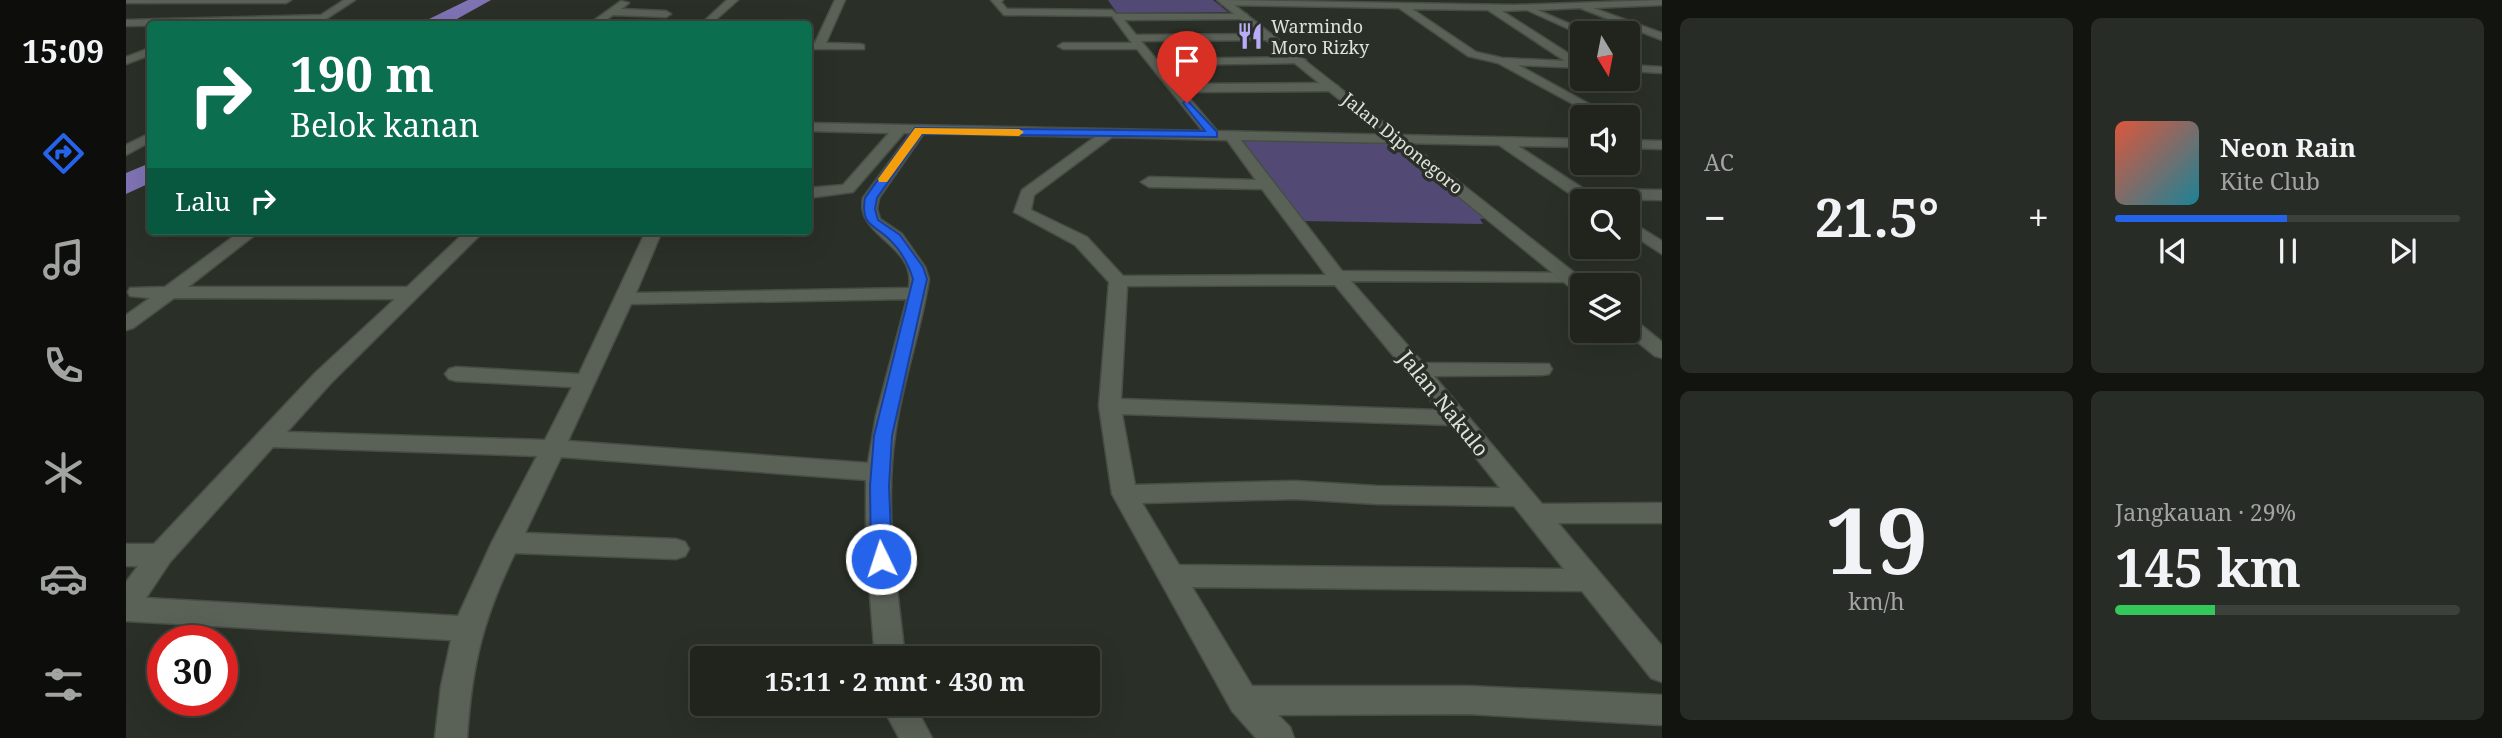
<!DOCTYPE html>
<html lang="id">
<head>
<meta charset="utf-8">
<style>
	:root { --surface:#20241d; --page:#282c26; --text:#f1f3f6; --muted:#a2a4a4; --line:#3d413b; --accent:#2563eb }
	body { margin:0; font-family:"Noto Serif",serif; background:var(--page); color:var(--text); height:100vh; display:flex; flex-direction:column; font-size:26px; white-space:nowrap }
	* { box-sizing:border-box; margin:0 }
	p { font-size:23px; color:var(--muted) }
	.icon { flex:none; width:38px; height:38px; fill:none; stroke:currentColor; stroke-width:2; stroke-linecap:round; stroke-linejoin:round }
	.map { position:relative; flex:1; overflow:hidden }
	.sheet { display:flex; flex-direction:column; gap:18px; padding:18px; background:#121410; width:840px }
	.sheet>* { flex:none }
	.top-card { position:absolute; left:21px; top:21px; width:665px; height:214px; border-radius:7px; box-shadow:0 7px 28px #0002,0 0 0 2px var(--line); background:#0b6e4f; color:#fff; overflow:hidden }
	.needle { width:46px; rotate:170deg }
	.fabs { position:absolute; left:1444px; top:21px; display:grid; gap:14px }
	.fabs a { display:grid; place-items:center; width:70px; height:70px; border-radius:7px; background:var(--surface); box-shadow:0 7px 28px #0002,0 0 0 2px var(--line); font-size:35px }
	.speed { position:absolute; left:21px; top:625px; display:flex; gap:14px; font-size:35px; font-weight:700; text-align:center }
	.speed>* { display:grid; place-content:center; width:91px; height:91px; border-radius:50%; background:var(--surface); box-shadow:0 7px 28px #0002,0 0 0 2px var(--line); line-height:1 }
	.speed .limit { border:10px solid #d22; background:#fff; color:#111 }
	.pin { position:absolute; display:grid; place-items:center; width:60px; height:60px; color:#fff; margin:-72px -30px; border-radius:50% 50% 50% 0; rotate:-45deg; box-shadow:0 0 7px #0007 }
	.pin .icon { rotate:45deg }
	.me { position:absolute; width:77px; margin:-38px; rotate:356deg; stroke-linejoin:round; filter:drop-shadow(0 0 5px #0008) }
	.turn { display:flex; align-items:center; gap:24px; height:147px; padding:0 28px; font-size:32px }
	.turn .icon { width:91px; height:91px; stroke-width:2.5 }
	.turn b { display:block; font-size:49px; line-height:60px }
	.then { display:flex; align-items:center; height:66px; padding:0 28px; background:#0003; gap:14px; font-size:26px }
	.big { font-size:52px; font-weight:700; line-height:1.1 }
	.sheet .tile { flex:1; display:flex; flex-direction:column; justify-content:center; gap:10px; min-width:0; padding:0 24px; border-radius:10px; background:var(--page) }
	.sheet .dial { align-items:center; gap:0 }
	.dial b { font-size:91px; line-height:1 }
	.song { display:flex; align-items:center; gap:21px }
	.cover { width:84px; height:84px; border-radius:10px; background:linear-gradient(135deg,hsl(10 70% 55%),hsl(190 70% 35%)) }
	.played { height:7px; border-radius:4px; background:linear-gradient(90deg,var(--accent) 50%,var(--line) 50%) }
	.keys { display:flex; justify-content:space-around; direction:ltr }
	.heat { display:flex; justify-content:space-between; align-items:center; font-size:38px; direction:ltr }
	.charge { height:10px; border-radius:5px; background:linear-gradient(90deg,#34c759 29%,var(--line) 0) }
	.sheet .tiles { flex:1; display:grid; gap:18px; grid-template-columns:repeat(2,1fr) }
	.trip { position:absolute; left:564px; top:646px; width:410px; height:70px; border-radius:7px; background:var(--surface); box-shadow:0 7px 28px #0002,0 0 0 2px var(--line); font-weight:700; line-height:70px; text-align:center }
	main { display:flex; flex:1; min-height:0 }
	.tabs { display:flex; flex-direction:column; width:126px; justify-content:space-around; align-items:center; background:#0d0e0c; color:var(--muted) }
	.tabs .icon { width:49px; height:49px }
	.tabs .active { color:var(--accent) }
	.tabs b { font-size:32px; color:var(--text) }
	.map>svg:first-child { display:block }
	.green { fill:#524a75 }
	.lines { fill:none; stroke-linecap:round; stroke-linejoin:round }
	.river { fill:#7f73b4; fill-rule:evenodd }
	.minor-casing { stroke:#474d45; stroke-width:3 }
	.tertiary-casing { stroke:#474d45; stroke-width:3 }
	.minor { fill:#5a6157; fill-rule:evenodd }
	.tertiary { fill:#5a6157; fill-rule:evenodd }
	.route { fill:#2563eb; stroke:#184099; stroke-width:2 }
	.slow { fill:#f59e0b }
	.labels { text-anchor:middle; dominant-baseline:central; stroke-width:7; stroke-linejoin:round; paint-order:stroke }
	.far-poi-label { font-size:18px; fill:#dee2dc; stroke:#2a3027; text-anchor:start }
	.far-street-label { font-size:18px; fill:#dee2dc; stroke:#2a3027 }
	.street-label { font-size:21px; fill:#dee2dc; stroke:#2a3027 }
</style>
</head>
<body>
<main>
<nav class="tabs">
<b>15:09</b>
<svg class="icon active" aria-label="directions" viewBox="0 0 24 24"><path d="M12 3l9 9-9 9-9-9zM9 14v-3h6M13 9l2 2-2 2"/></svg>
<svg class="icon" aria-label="music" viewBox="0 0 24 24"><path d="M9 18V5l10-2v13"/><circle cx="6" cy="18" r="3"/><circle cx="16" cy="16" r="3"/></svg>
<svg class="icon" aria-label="phone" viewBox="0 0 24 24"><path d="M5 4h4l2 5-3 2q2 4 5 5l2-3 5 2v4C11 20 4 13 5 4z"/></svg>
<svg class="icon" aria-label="climate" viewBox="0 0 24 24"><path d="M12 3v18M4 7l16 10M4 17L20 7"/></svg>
<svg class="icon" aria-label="car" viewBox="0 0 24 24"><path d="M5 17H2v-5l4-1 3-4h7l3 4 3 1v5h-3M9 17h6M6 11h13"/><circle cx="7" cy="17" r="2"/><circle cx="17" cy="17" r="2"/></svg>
<svg class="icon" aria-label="filters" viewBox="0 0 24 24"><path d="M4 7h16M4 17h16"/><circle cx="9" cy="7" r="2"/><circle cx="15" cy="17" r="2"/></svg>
</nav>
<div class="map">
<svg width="1536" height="738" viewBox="0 0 1536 738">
	<rect width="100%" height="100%" fill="#2a3027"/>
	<g class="green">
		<polygon points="982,0 1087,0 1102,12 991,13"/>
		<polygon points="1111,138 1269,141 1365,218 1354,219 1357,224 1176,221"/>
	</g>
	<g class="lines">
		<g class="river">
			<polygon points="342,0 365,0 322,24 298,24 301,20"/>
			<polygon points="24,163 24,183 0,194 0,173"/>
		</g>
		<defs>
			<g id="minor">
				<polygon points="0,0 165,0 160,3 0,3"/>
				<polygon points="218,0 229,0 197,21 0,26 0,20 195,15"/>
				<polygon points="601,0 612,0 585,24 575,24"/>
				<polygon points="709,0 719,0 700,43 734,44 738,45 738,49 682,49 682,43 689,43"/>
				<path d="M865 0H877L875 2 881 9 986 10 990 14H1121V18L1118 19 998 20 1010 35 1145 34 1150 37 1145 40 1015 41 1030 59 1174 57 1180 60 1174 63 1036 65 1052 84 1207 83 1213 87 1207 91 1058 92 1091 131 1456 139V147L1392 146 1458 189 1536 190V200L1471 199 1473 201 1456 202 1373 145 1115 140 1216 271 1450 273 1453 277 1450 281 1444 282 1225 281 1297 363 1423 364 1426 369 1423 374 1416 375 1308 376 1416 504 1536 503V523H1432L1536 646V682L1525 678 1456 591 1066 587 1126 686H1342L1536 695V725L1342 714 1152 715 1164 727 1168 738H1130L1106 711 986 494 973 406 983 282 949 245 888 212 896 190 969 137 798 133 753 198 751 209 754 219 776 234 799 267 803 279C795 332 776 382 769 435 758 509 771 584 779 658H749L740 546V480L435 457 399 533 550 539 559 542 563 549 559 556 550 559 389 553C357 619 346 664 341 738H309L315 686 325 640 0 621V582L12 566H0V544H28L189 373 269 299 48 298 7 328 0 330V315L24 298 4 296 2 292 4 288 39 287 115 231H134L62 287H281L340 231H358L205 383 161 432 419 440 446 387 330 381 323 379 319 374 323 369 330 367 453 374 520 231H536L510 293 783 288C791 244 729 237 737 198L785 133H778L727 192 682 198V188L717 185 763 133 682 131V123L1077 131 1011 49H937L932 46 937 43H1006L986 16 878 15ZM986 137 1101 140 1130 180 1023 177 1015 182 1023 187 1136 189 1200 275 997 276 961 237 905 210 908 195ZM1209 285 1312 410 995 399 1001 286ZM781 299 750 416 742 463 442 441 505 304ZM996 414 1324 425 1374 488 1251 486 1169 481 1009 485ZM147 447 411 456 366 542 332 616 20 598 44 562ZM1169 499 1251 504 1388 506 1438 569 1053 565 1016 503Z"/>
				<path d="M1095 0 1388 5 1536 0V5L1467 8 1536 33V40L1454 8 1411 10 1465 33 1456 35 1401 10 1376 11 1456 62V68L1392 65 1487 117H1471L1372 63 1342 56 1273 8 1098 5 1095 4ZM1286 9 1362 10 1439 61 1376 58 1350 52Z"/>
				<polygon points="495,1 503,3 495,9 540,11 545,14 540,17 487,15 474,24 463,24"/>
				<polygon points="24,48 24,55 0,64 0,57"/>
				<polygon points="1502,65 1536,67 1536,73 1502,71"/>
				<polygon points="24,133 24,142 0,155 0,145"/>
				<polygon points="1502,140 1536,141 1536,149 1502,148"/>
				<polygon points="1502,220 1536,241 1536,254 1502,232"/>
				<polygon points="755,704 788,704 806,738 773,738"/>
			</g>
			<g id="tertiary">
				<polygon points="1091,0 1102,0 1464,285 1456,285 1456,293 1449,291"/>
				<polygon points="1502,318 1509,320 1536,342 1536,358 1529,356 1498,331 1502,331"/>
			</g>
		</defs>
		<use href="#minor" class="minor-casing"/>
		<use href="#tertiary" class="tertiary-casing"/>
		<use href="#minor" class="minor"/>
		<use href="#tertiary" class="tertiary"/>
	</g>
	<path class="route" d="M1061 100 1091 132V137L796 134 751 198 749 209 752 220 774 235 797 267 801 279 766 436 763 486 766 559 763 564 755 567 748 564 745 559 744 486 748 436 787 279C783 266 775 251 765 241 749 224 734 227 739 198L789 128 1079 131 1057 103Z"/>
	<polygon class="slow" points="789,128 893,129 898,132 893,136 796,134 761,182 753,182 752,179"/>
	<defs>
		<symbol id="restaurant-bare" viewBox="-9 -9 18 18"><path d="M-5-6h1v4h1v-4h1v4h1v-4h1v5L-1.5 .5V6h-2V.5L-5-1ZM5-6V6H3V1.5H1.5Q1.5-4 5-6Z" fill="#b8abf7" stroke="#2a3027" stroke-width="2.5" paint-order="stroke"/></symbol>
	</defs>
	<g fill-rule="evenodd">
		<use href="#restaurant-bare" x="1105" y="17" width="38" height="38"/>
	</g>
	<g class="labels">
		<g class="far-poi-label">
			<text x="1145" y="26">Warmindo<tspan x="1145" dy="21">Moro Rizky</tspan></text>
		</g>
		<g class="far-street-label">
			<text transform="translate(1277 143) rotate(39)">Jalan Diponegoro</text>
		</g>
		<g class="street-label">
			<text transform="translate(1318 403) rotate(51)">Jalan Nakulo</text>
		</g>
	</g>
</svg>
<div class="fabs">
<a><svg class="needle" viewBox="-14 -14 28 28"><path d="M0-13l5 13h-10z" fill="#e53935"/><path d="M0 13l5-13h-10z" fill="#a2a4a4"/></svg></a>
<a><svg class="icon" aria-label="sound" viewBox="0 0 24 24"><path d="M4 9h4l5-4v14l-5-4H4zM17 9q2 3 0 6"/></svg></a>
<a><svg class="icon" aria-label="search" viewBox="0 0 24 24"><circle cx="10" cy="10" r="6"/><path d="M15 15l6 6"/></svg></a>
<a><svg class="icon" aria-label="layers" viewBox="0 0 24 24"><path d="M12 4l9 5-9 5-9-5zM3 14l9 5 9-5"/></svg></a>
</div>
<div class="speed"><div class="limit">30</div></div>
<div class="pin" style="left:1061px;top:103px;background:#d93025"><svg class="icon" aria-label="arrive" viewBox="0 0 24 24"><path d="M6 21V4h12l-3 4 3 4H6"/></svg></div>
<svg class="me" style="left:755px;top:559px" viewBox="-20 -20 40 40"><circle r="17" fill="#2563eb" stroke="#fff" stroke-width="3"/><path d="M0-11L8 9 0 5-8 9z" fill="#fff"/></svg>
<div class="trip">15:11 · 2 mnt · 430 m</div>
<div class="top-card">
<div class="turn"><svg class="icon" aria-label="right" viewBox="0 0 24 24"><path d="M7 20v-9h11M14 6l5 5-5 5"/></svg><div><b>190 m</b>Belok kanan</div></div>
<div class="then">Lalu<svg class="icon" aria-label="right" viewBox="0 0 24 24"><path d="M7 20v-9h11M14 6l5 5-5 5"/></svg></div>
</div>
</div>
<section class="sheet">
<div class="tiles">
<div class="tile"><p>AC</p>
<div class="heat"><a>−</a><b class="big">21.5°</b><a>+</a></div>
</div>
<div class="tile">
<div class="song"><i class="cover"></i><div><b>Neon Rain</b><p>Kite Club</p></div></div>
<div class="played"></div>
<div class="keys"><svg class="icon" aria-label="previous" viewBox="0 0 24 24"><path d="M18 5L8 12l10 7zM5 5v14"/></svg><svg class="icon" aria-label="pause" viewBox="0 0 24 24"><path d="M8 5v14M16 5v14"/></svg><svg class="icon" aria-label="next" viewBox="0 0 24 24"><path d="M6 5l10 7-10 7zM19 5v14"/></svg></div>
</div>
<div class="tile dial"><b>19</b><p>km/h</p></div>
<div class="tile"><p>Jangkauan · 29%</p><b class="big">145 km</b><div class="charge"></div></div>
</div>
</section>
</main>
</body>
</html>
